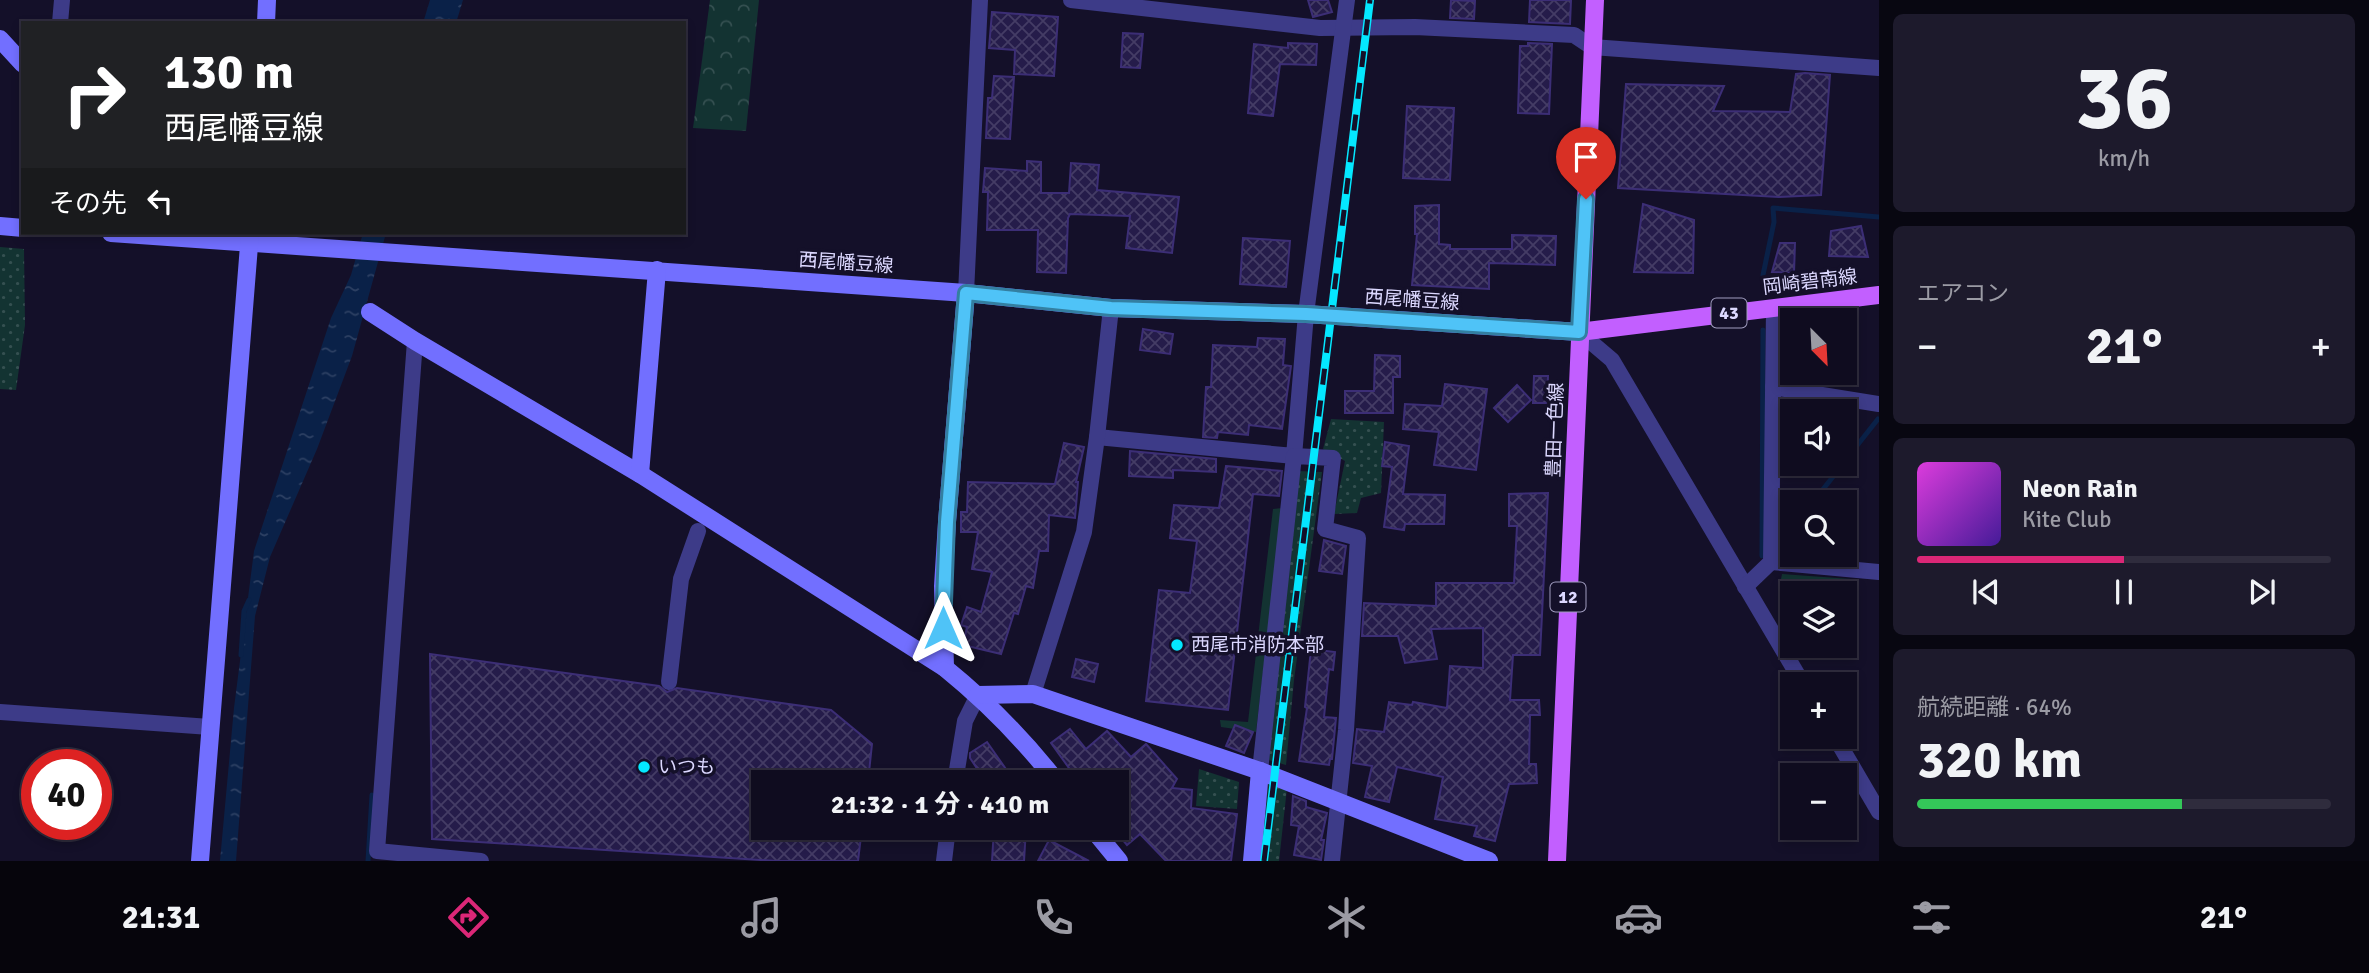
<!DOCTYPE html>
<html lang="ja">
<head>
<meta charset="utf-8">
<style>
	:root { --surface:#0f0c1f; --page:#1d1a2c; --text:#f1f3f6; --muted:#9b9ba4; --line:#2f2c3d; --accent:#db2777 }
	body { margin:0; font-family:Signika,"Noto Sans JP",sans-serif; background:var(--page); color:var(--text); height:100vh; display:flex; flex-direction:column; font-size:26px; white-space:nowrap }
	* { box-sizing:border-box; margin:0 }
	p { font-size:23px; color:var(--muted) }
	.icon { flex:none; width:38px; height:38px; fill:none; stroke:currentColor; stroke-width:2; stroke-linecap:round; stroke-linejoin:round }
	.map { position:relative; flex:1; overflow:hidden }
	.sheet { display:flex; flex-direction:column; gap:14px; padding:14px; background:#080711; width:490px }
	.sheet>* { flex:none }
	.banner { position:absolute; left:21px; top:21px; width:665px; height:214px; border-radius:0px; box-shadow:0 4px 10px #0003,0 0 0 2px var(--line); background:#202124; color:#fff; overflow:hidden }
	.needle { width:46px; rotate:156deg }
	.fabs { position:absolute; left:1780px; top:308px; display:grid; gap:14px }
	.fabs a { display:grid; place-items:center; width:77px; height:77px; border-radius:0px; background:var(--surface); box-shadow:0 4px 10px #0003,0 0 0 2px var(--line); font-size:35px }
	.speed { position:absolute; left:21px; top:749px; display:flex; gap:14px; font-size:35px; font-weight:700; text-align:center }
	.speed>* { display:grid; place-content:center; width:91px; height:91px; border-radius:50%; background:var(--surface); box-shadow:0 4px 10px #0003,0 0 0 2px var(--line); line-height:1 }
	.speed .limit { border:10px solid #d22; background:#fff; color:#111 }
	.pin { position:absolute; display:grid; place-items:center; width:60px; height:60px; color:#fff; margin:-72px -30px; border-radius:50% 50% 50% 0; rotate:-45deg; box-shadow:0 0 7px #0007 }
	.pin .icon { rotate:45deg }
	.me { position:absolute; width:77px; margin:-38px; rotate:0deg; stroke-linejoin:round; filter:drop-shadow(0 0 5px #0008) }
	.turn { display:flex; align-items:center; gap:24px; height:147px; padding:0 28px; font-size:32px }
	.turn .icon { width:91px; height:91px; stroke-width:2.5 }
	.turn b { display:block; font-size:49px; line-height:60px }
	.then { display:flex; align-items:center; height:66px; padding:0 28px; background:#0003; gap:14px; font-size:26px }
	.big { font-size:52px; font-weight:700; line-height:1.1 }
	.sheet .widget { flex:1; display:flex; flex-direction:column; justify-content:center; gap:10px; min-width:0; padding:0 24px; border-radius:10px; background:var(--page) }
	.sheet .dial { align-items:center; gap:0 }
	.dial b { font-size:91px; line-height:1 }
	.song { display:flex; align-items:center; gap:21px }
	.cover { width:84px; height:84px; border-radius:10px; background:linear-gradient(135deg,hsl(300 70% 55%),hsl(260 70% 35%)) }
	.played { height:7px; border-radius:4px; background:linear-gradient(90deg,var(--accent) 50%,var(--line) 50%) }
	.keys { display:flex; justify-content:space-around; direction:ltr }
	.heat { display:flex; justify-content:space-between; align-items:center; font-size:38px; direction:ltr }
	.charge { height:10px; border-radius:5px; background:linear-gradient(90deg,#34c759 64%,var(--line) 0) }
	.trip { position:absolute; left:751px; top:770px; width:378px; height:70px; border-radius:0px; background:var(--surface); box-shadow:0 4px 10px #0003,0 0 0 2px var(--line); font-weight:700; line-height:70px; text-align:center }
	.menu { display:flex; height:112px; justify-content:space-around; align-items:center; background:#06050c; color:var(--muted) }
	.menu .icon { width:49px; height:49px }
	.menu .current { color:var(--accent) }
	.menu b { font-size:32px; color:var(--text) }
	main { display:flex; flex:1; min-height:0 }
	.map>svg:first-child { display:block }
	.grass { fill:#133332 }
	.forest { fill:url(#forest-crowns) }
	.park { fill:url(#park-dots) }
	.water { fill:url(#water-ripples) }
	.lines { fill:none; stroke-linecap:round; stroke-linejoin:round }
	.stream { stroke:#0a2148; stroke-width:5 }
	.building { fill:url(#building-cross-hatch); stroke:#3c2e76; stroke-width:2 }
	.street { stroke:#3d3b88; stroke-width:16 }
	.secondary { stroke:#726fff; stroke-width:18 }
	.primary { stroke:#c25fff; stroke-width:18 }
	.rail-casing { stroke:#04e7ff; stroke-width:8 }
	.rail { stroke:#141029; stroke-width:5; stroke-dasharray:16; stroke-linecap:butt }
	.route-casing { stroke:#337fa1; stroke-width:18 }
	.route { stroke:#4fc3f7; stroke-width:12 }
	.poi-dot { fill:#04e7ff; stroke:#141029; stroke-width:2.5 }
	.labels { text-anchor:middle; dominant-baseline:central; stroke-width:7; stroke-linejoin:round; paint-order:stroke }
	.shield { fill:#141029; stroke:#a09cbf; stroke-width:2 }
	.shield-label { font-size:18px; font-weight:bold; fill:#dcd8ff }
	.street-label { font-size:19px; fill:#dcd8ff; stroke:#141029 }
	.poi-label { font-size:19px; fill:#dcd8ff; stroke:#141029; text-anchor:start }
</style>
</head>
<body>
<main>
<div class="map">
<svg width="1879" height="861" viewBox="0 0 1879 861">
	<defs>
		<pattern id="forest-crowns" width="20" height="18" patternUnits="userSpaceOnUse" patternTransform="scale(1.75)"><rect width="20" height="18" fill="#133332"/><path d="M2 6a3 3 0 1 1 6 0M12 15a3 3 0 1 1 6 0" fill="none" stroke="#355051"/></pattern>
		<pattern id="park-dots" width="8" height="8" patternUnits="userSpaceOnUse" patternTransform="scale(1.75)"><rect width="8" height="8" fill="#133332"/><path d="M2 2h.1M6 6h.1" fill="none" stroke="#355051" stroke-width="1.8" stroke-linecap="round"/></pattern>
		<pattern id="water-ripples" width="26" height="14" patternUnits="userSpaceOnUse" patternTransform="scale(1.75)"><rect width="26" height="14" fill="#0a2148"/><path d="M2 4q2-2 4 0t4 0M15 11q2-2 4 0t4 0" fill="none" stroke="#2d4063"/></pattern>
		<pattern id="building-cross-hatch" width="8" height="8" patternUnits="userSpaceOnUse" patternTransform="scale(1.75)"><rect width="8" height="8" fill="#251c4a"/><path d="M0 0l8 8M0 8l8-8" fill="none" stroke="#443c65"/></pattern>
	</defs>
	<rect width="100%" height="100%" fill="#141029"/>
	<g class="grass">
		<polygon points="1282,508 1256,732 1221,727 1220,720 1248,722 1273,509"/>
		<polygon points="1782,574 1851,579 1845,601 1844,593 1796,593 1780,584"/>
	</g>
	<polygon class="forest" points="710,0 759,0 746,131 693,128"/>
	<g class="park">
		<polygon points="0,247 24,249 25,325 16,390 0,389"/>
		<polygon points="1331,419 1384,422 1381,493 1361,498 1357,513 1334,514 1345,461 1323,449"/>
		<polygon points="1297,471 1322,472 1294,680 1286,765 1265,759"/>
		<polygon points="1199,769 1239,782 1237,809 1196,806"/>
		<polygon points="1266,779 1287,788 1279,861 1255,861"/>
	</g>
	<g class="water">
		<polygon points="430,0 463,0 456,23 423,23"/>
		<polygon points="363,233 386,233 352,356 317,449 270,557 255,616 236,861 220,861 234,708 254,551 331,318 351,275"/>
	</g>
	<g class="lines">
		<g class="stream">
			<polyline points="1763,275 1774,222 1773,208 1879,217"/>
			<polyline points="1844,462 1878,419"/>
			<polyline points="1813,502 1843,464"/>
			<polyline points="1785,537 1792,529"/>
			<polyline points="1762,556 1763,330"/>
			<polyline points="241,655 244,611 249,600"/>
			<polyline points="368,861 372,795"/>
		</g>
	</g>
	<g class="building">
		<polygon points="1308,0 1328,0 1332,12 1313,17"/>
		<polygon points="1451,0 1475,1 1474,19 1450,18"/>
		<polygon points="1530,0 1571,0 1570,24 1529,22"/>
		<polygon points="992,12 1058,17 1054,76 1014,74 1015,50 989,48"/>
		<polygon points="1123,33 1143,34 1140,68 1121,67"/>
		<polygon points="1288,43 1317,44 1316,65 1280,64 1273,116 1248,113 1254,44 1288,48"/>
		<polygon points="1528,43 1552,44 1549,114 1518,113 1520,46 1528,46"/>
		<polygon points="1805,73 1830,75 1821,195 1779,197 1618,188 1626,84 1724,86 1713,111 1790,112 1796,74"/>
		<polygon points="994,76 1014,77 1010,139 986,138 988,98 992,98"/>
		<polygon points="1407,106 1454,108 1450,180 1403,178"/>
		<polygon points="1027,161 1041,162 1041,193 1069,193 1071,163 1099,165 1097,190 1179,197 1172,253 1126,248 1130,216 1070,214 1068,218 1066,273 1037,272 1038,230 987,230 988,192 983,192 985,168 1027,171"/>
		<polygon points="1643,204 1694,220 1693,273 1634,272"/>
		<polygon points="1439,205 1439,244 1450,245 1450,249 1512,249 1512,235 1556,236 1555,265 1489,263 1489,289 1412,285 1417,234 1415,234 1415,206"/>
		<polygon points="1861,226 1868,257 1829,256 1831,231"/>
		<polygon points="1243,238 1290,241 1286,287 1240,284"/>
		<polygon points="1780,243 1795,243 1794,273 1772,272"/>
		<polygon points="1143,329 1173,334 1170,354 1140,350"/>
		<polygon points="1258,338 1285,339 1283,365 1291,366 1282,429 1249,425 1248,435 1218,432 1217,438 1203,437 1206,387 1211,387 1213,345 1257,347"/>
		<polygon points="1375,355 1400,356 1400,377 1393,377 1393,413 1345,413 1345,391 1374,391"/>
		<polygon points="1534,376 1548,376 1547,403 1533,403"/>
		<polygon points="1445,384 1487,389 1476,470 1434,465 1439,432 1403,429 1405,404 1442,406"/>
		<polygon points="1517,385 1531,400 1508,422 1494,408"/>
		<polygon points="1385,442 1409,446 1403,494 1445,495 1444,524 1405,524 1404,530 1384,527 1392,467 1382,466"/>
		<polygon points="1064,443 1084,447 1076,482 1078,482 1075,518 1049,515 1048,551 1039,551 1033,588 1026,586 1018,614 1014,613 1001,654 963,645 967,627 961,625 967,607 981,612 992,572 972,569 978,532 961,532 961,512 967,512 968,482 1055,484"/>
		<polygon points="1130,451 1216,459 1216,472 1173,470 1173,478 1129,476"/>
		<polygon points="1226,466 1282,471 1279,496 1253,494 1228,710 1146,701 1159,590 1190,593 1197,541 1170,538 1174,505 1219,508"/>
		<polygon points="1548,493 1540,655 1513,655 1510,700 1539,700 1540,715 1530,715 1529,764 1536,764 1537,783 1509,784 1495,841 1474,836 1477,826 1435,819 1443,777 1397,767 1389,802 1365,797 1372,766 1353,763 1357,729 1384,732 1389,702 1412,705 1413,702 1447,708 1450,666 1483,668 1483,628 1431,629 1437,659 1405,663 1398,636 1362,636 1364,603 1436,606 1436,583 1514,583 1517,526 1509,526 1509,494"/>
		<polygon points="1324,540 1346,546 1342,574 1319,571"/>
		<polygon points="1311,649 1335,652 1333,670 1329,669 1324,717 1336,718 1332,759 1330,759 1329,765 1299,761 1307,708 1305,707"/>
		<polygon points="430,654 659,686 667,692 677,688 831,710 872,744 868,782 763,782 763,828 862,828 858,861 776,861 432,839"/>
		<polygon points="1076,659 1098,664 1094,682 1072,677"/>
		<polygon points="1235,725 1253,732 1244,753 1226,746"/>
		<polygon points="1070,729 1086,749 1107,731 1131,757 1146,744 1177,779 1172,788 1192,790 1191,808 1237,814 1231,861 1166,861 1140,834 1127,845 1116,832 1116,782 1079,782 1051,743"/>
		<polygon points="987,742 1015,782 986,782 970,758 970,753"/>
		<polygon points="1293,796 1306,801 1306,807 1327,813 1321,840 1324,840 1321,860 1294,855 1299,826 1291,825"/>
		<polygon points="994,828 1026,829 1024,861 992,861"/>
		<polygon points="1049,840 1089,861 1038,861"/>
	</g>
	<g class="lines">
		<g class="street">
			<polyline points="1071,0 1320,28 1415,27 1574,35 1592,47 1879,68"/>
			<polyline points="60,23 62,0"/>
			<polyline points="966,293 980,0"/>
			<polyline points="1579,332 1612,360 1803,684"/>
			<polyline points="415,341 377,851 481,861"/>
			<polyline points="1773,387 1879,404"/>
			<polyline points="1097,437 1294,456 1306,314 1347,0"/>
			<polyline points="1771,562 1879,572"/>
			<polyline points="1745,587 1771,562 1774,308"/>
			<polyline points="669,682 681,579 698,531"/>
			<polyline points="1033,694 1084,532 1097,437 1111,308"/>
			<polyline points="0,712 210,727"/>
			<polyline points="1835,737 1879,812"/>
			<polyline points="1260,771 1294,456 1333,458 1325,529 1358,538 1346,730 1332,861"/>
			<polyline points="955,782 965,721 978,695"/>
			<polyline points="944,861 948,828"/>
		</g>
		<g class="secondary">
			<polyline points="266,23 267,0"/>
			<polyline points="0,39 23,64"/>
			<polyline points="0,226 23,228"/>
			<polyline points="111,233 966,293 1111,308 1306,314 1579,332"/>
			<path d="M370 312 415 341 640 474 945 668C987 702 1024 740 1057 782"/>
			<polyline points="640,474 657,270"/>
			<polyline points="945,668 943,586 947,522 966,293"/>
			<polyline points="978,695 1033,694 1260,771 1489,861"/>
			<polyline points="1092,828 1119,861"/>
			<polyline points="200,861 250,233"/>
			<polyline points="1252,861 1260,771"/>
		</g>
		<g class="primary">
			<polyline points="1579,332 1879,295"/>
			<polyline points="1557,861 1595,0"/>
		</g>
		<defs>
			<polyline id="rail" points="1264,861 1370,0"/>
		</defs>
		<use href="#rail" class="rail-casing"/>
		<use href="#rail" class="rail"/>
	</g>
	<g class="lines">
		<defs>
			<polyline id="route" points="943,628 947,522 966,293 1111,308 1306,314 1579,332 1586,199"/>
		</defs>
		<use href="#route" class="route-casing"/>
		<use href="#route" class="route"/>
	</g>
	<g class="poi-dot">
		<circle cx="1177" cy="645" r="7"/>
		<circle cx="644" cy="767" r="7"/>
	</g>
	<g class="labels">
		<g class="shield">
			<rect x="1711.5" y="298.5" width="35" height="29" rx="5"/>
			<rect x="1550.5" y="582.5" width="35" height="29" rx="5"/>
		</g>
		<g class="shield-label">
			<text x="1729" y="313">43</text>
			<text x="1568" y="597">12</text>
		</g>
		<g class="street-label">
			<text transform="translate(846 263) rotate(4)">西尾幡豆線</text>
			<text transform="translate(1810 282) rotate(-7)">岡崎碧南線</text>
			<text transform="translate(1412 300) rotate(4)">西尾幡豆線</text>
			<text transform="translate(1555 430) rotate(-88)">豊田一色線</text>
		</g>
		<g class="poi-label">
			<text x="1191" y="645">西尾市消防本部</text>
			<text x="658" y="767">いつも</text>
		</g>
	</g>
</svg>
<div class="fabs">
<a><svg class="needle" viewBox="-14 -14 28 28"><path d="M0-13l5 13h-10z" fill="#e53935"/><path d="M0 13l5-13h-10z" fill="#9b9ba4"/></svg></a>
<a><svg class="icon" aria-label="sound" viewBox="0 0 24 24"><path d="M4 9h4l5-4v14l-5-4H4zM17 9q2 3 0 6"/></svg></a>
<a><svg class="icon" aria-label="search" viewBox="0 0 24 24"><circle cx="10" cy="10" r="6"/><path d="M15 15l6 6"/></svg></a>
<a><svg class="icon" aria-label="layers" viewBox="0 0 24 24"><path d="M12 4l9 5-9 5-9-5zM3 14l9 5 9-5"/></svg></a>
<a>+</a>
<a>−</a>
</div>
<div class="speed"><div class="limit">40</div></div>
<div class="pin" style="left:1586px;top:199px;background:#d93025"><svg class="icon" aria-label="arrive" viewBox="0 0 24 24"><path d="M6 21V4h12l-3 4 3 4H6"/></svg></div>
<svg class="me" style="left:943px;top:628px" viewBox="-20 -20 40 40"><path d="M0-17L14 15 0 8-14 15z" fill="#4fc3f7" stroke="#fff" stroke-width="4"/></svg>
<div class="trip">21:32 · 1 分 · 410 m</div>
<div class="banner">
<div class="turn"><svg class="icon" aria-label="right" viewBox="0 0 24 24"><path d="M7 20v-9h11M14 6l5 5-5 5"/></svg><div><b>130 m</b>西尾幡豆線</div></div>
<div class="then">その先<svg class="icon" aria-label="left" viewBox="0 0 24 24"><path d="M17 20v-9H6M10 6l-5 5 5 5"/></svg></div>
</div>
</div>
<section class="sheet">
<div class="widget dial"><b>36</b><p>km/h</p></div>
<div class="widget"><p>エアコン</p>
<div class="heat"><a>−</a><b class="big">21°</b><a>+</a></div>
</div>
<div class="widget">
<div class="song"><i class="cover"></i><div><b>Neon Rain</b><p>Kite Club</p></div></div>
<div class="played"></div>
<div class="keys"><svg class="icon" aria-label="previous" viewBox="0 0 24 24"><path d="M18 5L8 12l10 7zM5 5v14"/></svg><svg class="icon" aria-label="pause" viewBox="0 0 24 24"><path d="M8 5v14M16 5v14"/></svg><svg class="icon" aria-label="next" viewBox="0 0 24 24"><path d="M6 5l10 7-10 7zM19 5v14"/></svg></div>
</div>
<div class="widget"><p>航続距離 · 64%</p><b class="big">320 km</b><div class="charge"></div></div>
</section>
</main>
<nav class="menu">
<b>21:31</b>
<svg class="icon current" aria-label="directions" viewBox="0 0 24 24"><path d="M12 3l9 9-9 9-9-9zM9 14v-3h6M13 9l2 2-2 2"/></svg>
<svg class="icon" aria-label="music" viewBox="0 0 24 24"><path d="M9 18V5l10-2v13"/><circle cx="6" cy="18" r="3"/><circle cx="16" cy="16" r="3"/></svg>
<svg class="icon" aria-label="phone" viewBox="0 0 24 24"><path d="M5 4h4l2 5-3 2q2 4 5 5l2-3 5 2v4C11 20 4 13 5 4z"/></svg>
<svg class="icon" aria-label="climate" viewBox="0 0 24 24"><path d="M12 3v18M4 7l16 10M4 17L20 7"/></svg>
<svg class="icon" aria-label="car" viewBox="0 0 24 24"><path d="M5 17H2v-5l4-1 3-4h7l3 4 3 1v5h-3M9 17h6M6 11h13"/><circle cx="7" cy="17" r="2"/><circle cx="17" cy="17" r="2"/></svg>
<svg class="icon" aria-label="filters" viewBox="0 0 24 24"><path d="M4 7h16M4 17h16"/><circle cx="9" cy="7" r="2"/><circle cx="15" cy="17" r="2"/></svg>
<b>21°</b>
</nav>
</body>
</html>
